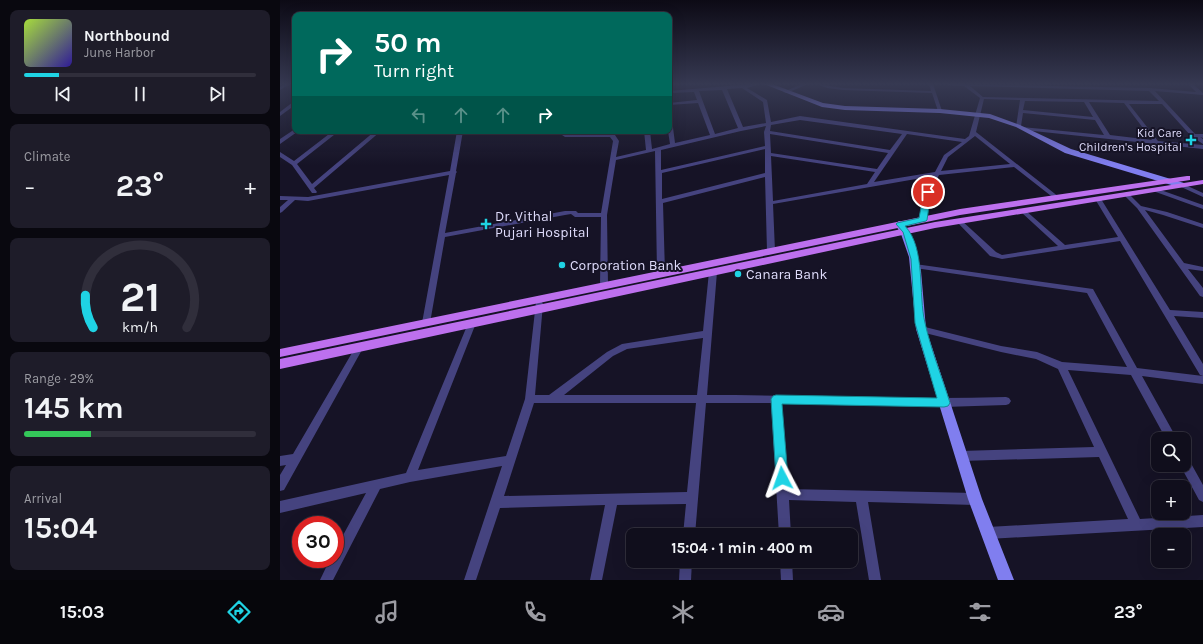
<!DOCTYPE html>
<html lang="en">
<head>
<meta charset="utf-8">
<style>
	:root { --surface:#100e1c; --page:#1e1c29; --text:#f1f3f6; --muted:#9c9ca3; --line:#302e3b; --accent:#1fd3e4 }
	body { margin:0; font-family:Karla,sans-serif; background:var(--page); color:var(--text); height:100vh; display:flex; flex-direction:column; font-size:15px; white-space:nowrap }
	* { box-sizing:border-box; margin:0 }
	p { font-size:13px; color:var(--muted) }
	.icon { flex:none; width:22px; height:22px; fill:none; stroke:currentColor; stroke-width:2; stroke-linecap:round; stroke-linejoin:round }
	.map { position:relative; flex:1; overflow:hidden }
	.side { display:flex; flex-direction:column; gap:10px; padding:10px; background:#09080f; width:280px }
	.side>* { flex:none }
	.top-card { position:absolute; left:12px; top:12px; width:380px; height:122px; border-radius:8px; box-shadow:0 4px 16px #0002,0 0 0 1px var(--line); background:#00695c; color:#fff; overflow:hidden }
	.buttons { position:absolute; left:871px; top:432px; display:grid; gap:8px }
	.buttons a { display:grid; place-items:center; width:40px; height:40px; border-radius:8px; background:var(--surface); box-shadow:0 4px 16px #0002,0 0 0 1px var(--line); font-size:20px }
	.speed { position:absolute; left:12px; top:516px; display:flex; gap:8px; font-size:20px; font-weight:700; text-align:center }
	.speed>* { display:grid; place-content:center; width:52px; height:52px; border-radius:50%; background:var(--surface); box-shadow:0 4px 16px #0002,0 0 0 1px var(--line); line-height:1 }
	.speed .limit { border:6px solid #d22; background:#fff; color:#111 }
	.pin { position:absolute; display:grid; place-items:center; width:34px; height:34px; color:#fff; margin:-17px; border:2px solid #fff; border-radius:50%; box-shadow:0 1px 4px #0007 }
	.me { position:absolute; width:44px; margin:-22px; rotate:356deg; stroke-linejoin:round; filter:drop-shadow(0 0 3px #0008) }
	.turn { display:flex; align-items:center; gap:14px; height:84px; padding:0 16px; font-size:18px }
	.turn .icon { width:52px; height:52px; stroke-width:2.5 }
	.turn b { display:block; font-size:28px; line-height:34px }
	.lanes { display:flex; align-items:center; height:38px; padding:0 16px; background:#0003; justify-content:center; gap:20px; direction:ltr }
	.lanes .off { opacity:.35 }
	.big { font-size:30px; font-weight:700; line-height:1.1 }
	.side .card { flex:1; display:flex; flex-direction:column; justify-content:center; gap:6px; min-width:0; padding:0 14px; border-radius:8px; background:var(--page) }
	.side .dial { align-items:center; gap:0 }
	.dial svg { height:104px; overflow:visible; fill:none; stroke:var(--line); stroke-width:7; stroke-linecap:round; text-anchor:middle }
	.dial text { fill:var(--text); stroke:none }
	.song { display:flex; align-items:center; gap:12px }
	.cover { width:48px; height:48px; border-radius:6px; background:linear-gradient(135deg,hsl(80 70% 55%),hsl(250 70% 35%)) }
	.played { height:4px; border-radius:2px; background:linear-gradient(90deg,var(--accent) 15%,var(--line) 15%) }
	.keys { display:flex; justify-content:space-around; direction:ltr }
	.heat { display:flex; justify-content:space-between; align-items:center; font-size:22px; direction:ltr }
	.charge { height:6px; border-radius:3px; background:linear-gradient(90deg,#34c759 29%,var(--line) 0) }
	.trip { position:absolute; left:346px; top:528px; width:232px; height:40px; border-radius:8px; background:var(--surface); box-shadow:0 4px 16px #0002,0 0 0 1px var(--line); font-weight:700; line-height:40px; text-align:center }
	.dock { display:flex; height:64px; justify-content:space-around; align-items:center; background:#06060b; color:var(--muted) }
	.dock .icon { width:28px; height:28px }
	.dock .current { color:var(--accent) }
	.dock b { font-size:18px; color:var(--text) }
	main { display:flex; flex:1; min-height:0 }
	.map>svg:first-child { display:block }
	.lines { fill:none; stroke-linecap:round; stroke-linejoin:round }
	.street { fill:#45437f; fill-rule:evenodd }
	.secondary { fill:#807eef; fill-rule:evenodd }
	.primary { fill:#bd70ee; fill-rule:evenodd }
	.route { fill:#1fd3e4; stroke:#148994 }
	.poi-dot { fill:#1fd3e4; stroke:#161326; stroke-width:1.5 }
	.labels { text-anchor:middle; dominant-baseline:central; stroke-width:4; stroke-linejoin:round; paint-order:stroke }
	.far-poi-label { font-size:12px; fill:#dfdcfb; stroke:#161326; text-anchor:end }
	.poi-label { font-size:14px; fill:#dfdcfb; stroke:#161326; text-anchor:start }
</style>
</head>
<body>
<main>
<section class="side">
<div class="card">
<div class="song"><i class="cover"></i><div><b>Northbound</b><p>June Harbor</p></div></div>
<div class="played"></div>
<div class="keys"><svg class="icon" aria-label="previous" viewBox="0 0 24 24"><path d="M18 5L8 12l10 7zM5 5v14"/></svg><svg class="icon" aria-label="pause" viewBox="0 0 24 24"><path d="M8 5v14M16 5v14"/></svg><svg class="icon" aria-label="next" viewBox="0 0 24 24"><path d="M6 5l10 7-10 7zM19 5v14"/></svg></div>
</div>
<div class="card"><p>Climate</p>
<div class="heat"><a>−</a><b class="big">23°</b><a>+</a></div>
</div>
<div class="card dial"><svg viewBox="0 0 100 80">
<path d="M14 69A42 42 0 1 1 86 69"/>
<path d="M14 69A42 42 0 0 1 8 44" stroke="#1fd3e4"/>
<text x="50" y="56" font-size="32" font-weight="700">21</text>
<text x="50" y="72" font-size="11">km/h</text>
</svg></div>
<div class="card"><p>Range · 29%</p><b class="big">145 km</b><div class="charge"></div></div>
<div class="card"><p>Arrival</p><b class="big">15:04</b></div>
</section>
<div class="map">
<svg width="923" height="580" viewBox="0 0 923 580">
	<rect width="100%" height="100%" fill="#161326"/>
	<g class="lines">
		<g class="street">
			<polygon points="5,84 10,84 0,90 0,87"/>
			<path d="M471 84H480L467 88 487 100 491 122 520 116 685 139 689 136 700 98 684 86 668 85 666 84 870 88 916 92 908 84H913L923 93V95L875 91 915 134H923V138L920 137 923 139V144L911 136 882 104H849L878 141 923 145V149L744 130 742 129V127L824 135 815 120 743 113 741 126 736 127 740 100 704 99 696 132 779 197V199H775L734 167 659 175 650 192 646 220 643 222 640 220 644 192 653 176 493 204 495 251 491 253 487 251 485 177 383 203 385 273 381 276 377 273 375 151 336 160 327 215 328 285 327 287H321L320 285 321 217H295L291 214 285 215 165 237 150 323 149 325H143L142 323 169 175 28 201 15 200 2 212 0 213V207L8 200H0V196L28 197 170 171 177 131H183L176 171 177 172 176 173 165 233 285 211H296L298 213H321L333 141 330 137H285L282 135 283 131H289L288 133H329V131H335V135L339 141 336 157 366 150 364 131H370L372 149 390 144 388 131 389 118 392 120 395 143 430 135 418 103 389 105V103L417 100 414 92 389 93V91ZM690 86 869 91 879 101 703 97ZM462 88 483 102 486 123 463 127 447 89ZM442 90 458 128 435 134 419 91ZM745 101 804 102 813 117 743 110ZM809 102 844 103 872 140 830 135ZM520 120 622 134 610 150 490 131 491 125ZM486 126 484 132 485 146 381 170V150L461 131ZM490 134 608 153 597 169 491 153ZM627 134 682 142 664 155 655 172 594 182ZM695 136 730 164 661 171 668 157ZM485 149V173L382 199V173ZM491 156 595 172 587 184 493 201Z"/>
			<polygon points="522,84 528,84 507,93 503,92"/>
			<polygon points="537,84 563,88 651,91 649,84 653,84 662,111 660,112 658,111 652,93 563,90 547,88"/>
			<polygon points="13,102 15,102 15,105 0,116 0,112"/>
			<polygon points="15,129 15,131 18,131 17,132 0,144 0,139"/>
			<polygon points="53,131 59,131 17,164 32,184 95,131 101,131 34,188 37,192 36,193 32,193 12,165 0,157 0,152 14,161"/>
			<polygon points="901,183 923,193 923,197 899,186 898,185"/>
			<polygon points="875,188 923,205 923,209 873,191 872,190"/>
			<polygon points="847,193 849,194 861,206 887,212 923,224 923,228 883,215 865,210 904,263 923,267 923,271 908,269 923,288 923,297 920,296 857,208 845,196 845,194"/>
			<polygon points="818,197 821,199 890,310 923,312 923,318 894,316 923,364 923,376 920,375 840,241 722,259 710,256 676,221 677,220 681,220 716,252 722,255 778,246 741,212 741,210 745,210 785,245 838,237 815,199"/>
			<polygon points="632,264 635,264 813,289 857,368 923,376 923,384 862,376 897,439 886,439 851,375 788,370 860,519 923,515 923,527 708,539 704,537 702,533 704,529 708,527 848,519 819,457 681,461 677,460 676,456 677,452 681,451 814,447 778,369 756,359 721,352 641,332 638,331 637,329 638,327 641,326 721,346 757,352 782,362 847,367 807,293 635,268 632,268 631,266"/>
			<path d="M433 269 437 272 427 395C526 395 626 400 726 397L729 398 731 401 729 404 726 405 664 407 501 403 508 489 695 493 699 495 701 499 699 503 695 505 588 502 601 580H589L576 502 509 500 511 535H499L491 403H426L415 535H403L406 504 337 505 322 580H310L325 505 220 508 196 580H184L222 466 130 482 100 489 53 580H40L50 559H55V550L86 493 0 513V501L126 473 189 321H195L196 323 138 470 226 456 245 399 256 302H262L263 304 255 395H269L327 352 342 344 423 331 429 272ZM423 338 417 395H284L333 356 347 349ZM254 403H416L407 492 224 496Z"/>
			<polygon points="79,345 82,346 83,348 4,490 0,491 0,475 6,465 0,466 0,456 13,454 76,346"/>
			<polygon points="904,457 908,458 923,485 923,502 919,500 900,465 904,465"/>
			<polygon points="400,561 412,561 411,580 399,580"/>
			<polygon points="500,561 512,561 513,580 501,580"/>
		</g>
		<g class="secondary">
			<polygon points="484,84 492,84 543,103 565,106 660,109 710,114 740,125 791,149 904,183 905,185 901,187 898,187 785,153 736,127 709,118 660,113 565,110 542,107"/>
			<polygon points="619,221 622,222 629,232 635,245 641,271 646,329 702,499 734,580 718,580 688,499 636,329 629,257 621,234 615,224"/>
		</g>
		<g class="primary">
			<polygon points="907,176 910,176 910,180 680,215 0,357 0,349 680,209"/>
			<polygon points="923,180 923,184 655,228 0,369 0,359 655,222"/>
		</g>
	</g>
	<linearGradient id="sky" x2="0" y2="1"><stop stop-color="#0c0a15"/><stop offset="0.51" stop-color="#363952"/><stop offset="1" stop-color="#363952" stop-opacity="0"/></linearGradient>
	<rect width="923" height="165" fill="url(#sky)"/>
	<path class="route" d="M648 190 651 192 647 220 646 221 625 226C646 248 638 295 645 323 651 350 662 377 670 403L668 406 664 407 502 404 508 478 506 483 502 484 498 483 496 478 491 399 493 396 496 395 657 398 635 323 631 259 623 232 616 224 617 223 639 218 644 192Z"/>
	<g class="poi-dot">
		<path d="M909 134h4v4h4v4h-4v4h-4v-4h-4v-4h4z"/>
		<path d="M204 218h4v4h4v4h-4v4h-4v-4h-4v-4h4z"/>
		<circle cx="282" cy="265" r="4"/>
		<circle cx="458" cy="274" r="4"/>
	</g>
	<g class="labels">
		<g class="far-poi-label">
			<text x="902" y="133">Kid Care<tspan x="902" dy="14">Children's Hospital</tspan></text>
		</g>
		<g class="poi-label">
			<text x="215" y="216">Dr. Vithal<tspan x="215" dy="16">Pujari Hospital</tspan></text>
			<text x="290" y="265">Corporation Bank</text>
			<text x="466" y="274">Canara Bank</text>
		</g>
	</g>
</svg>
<div class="buttons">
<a><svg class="icon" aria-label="search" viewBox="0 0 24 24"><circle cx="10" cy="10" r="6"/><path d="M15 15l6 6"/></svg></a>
<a>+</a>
<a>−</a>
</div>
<div class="speed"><div class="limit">30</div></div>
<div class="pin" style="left:648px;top:192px;background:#d93025"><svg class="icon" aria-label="arrive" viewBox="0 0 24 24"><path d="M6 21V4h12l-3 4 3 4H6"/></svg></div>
<svg class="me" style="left:502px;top:478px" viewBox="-20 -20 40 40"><path d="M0-17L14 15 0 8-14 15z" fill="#1fd3e4" stroke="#fff" stroke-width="4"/></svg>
<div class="trip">15:04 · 1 min · 400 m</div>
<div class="top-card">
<div class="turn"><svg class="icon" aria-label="right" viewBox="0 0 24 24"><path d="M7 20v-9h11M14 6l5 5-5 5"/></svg><div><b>50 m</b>Turn right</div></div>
<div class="lanes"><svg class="icon off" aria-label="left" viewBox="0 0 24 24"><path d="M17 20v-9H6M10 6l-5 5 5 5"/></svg><svg class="icon off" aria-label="ahead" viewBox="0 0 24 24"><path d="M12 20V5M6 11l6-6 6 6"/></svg><svg class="icon off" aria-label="ahead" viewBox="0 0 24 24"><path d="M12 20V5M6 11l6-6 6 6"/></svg><svg class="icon" aria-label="right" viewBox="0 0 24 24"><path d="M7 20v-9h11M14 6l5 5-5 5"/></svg></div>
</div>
</div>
</main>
<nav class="dock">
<b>15:03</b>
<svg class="icon current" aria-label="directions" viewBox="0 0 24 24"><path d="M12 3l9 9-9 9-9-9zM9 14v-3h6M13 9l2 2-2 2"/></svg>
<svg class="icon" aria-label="music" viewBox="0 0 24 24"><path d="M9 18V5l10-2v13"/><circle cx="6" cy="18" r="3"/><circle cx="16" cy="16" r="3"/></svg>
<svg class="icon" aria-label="phone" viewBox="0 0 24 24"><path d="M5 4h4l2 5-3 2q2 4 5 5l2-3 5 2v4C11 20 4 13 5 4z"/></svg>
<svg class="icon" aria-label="climate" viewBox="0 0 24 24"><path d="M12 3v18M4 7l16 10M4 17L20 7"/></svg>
<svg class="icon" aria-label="car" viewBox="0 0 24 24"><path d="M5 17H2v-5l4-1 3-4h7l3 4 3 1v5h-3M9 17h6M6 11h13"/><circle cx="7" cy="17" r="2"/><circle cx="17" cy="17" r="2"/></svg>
<svg class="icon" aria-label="filters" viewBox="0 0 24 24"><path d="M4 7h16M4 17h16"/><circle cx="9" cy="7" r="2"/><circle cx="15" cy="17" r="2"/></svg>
<b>23°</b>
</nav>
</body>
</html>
